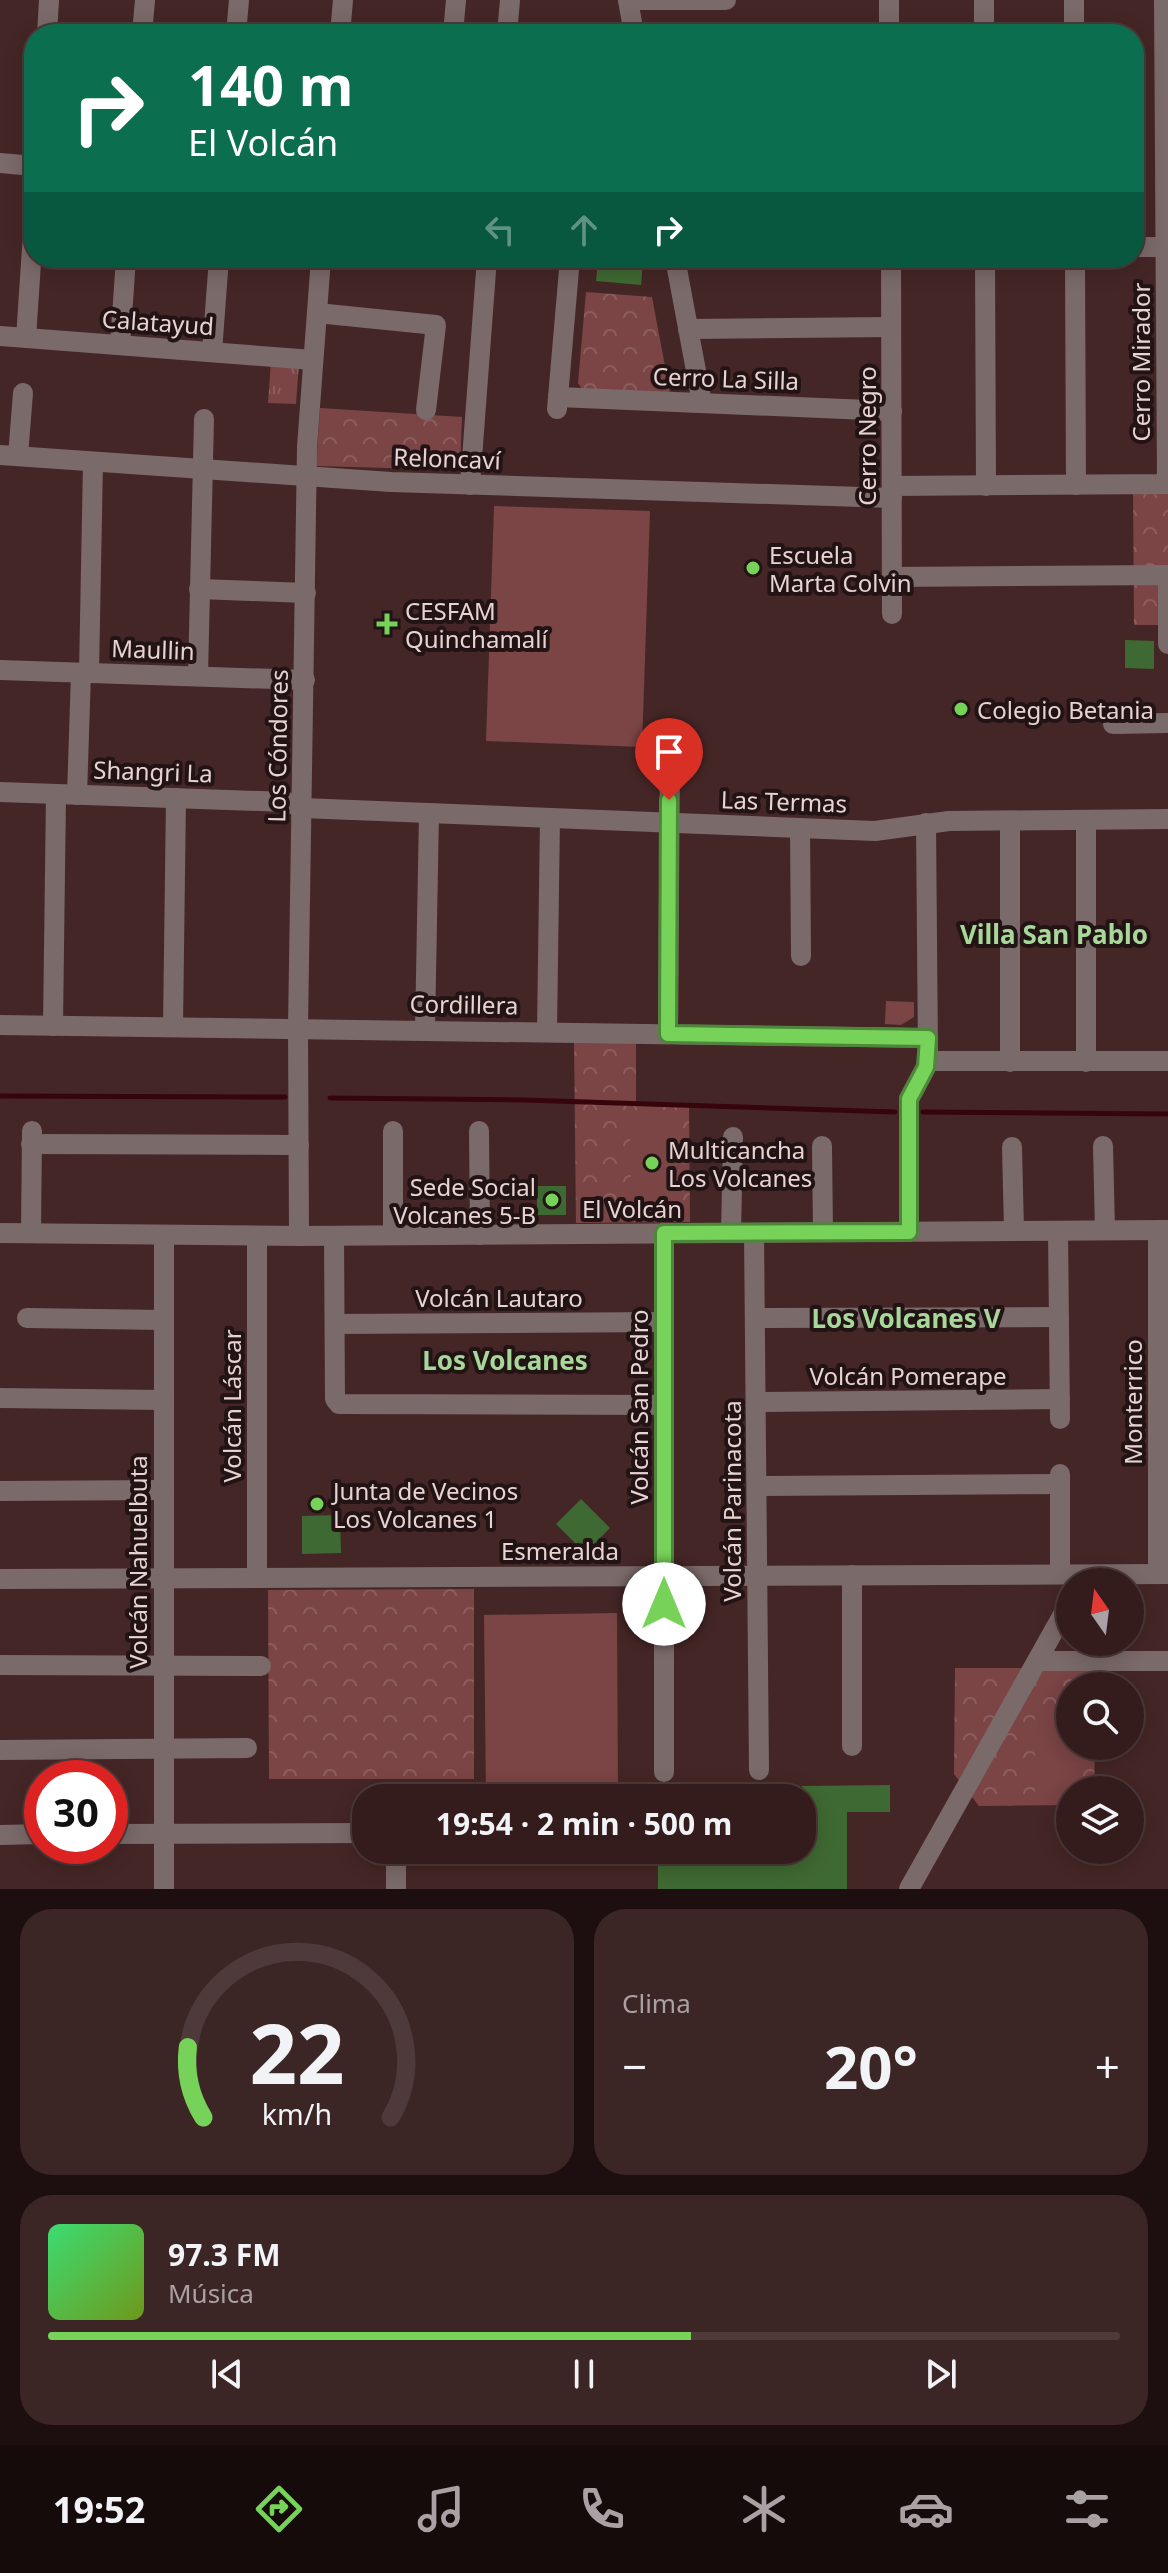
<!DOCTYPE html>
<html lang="es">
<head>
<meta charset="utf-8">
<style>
	:root { --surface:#341c1c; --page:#3c2525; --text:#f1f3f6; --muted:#a9a1a3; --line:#4e3a3b; --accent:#77d259 }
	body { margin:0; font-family:"Noto Sans",sans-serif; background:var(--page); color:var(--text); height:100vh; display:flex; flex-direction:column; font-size:30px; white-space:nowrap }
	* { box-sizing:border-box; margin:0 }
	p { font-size:26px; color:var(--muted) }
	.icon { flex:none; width:44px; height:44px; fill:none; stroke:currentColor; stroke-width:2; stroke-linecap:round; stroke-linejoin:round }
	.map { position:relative; height:1889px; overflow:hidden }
	.details { display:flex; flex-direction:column; gap:20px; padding:20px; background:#1d0f0f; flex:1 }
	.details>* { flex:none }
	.guide { position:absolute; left:24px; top:24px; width:1120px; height:244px; border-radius:32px; box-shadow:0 4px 20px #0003,0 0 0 2px var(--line); background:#0b6e4f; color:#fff; overflow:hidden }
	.needle { width:52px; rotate:346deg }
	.controls { position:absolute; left:1056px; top:1568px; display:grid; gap:16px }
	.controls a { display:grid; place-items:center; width:88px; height:88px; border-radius:50%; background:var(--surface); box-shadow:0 4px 20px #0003,0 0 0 2px var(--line); font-size:40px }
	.speed { position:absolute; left:24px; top:1760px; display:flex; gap:16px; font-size:40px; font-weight:700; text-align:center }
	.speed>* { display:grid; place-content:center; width:104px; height:104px; border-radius:50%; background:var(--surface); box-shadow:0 4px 20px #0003,0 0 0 2px var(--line); line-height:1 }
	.speed .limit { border:12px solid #d22; background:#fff; color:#111 }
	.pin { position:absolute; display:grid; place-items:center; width:68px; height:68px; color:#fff; margin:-82px -34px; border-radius:50% 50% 50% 0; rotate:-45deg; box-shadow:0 0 8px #0007 }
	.pin .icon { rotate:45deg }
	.me { position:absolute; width:88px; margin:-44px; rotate:0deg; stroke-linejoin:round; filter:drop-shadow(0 0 6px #0008) }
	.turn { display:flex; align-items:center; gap:28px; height:168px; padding:0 32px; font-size:36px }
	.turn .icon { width:104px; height:104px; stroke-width:2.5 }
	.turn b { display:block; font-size:56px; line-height:68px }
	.lanes { display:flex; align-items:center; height:76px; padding:0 32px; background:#0003; justify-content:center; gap:40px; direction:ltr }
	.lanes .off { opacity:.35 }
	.big { font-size:60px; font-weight:700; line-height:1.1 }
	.details .widget { flex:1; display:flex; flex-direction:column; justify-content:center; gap:12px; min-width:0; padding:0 28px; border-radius:32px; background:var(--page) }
	.details .dial { align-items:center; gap:0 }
	.dial svg { height:208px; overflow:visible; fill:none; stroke:var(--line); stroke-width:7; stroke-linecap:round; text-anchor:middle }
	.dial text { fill:var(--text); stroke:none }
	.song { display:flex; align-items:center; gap:24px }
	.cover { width:96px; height:96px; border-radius:12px; background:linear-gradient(135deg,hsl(140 70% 55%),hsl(80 70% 35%)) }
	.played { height:8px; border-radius:4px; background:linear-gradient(90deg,var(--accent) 60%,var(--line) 60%) }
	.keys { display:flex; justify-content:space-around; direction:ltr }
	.heat { display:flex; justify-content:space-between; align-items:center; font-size:44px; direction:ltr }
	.details .tiles { flex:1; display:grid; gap:20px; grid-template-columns:1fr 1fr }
	.widget:last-child { grid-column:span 2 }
	.trip { position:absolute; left:352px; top:1784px; width:464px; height:80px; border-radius:32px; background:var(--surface); box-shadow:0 4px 20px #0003,0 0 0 2px var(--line); font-weight:700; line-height:80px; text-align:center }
	.tabs { display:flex; height:128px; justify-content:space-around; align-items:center; background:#150b0b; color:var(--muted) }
	.tabs .icon { width:56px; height:56px }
	.tabs .current { color:var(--accent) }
	.tabs b { font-size:36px; color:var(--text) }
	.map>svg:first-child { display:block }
	.grass { fill:url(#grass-tufts) }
	.park { fill:url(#park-crowns) }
	.garden { fill:#7b4445 }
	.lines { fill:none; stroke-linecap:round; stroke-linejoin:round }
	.stream { stroke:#36050c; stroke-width:5 }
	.building { fill:#3f6932 }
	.minor { stroke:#7b6a6a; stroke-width:20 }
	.route-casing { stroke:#4d883a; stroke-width:20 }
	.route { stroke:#77d259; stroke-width:14 }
	.poi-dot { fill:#77d259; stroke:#221314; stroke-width:3 }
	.labels { text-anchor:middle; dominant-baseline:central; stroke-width:8; stroke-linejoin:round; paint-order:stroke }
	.street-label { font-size:24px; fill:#e8d2d2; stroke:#221314 }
	.poi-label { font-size:24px; fill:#e8d2d2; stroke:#221314; text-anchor:start }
	.neighbourhood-label { font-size:26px; font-weight:bold; fill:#a7d899; stroke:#221314 }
</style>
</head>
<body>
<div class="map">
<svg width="1168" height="1889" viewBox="0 0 1168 1889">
	<defs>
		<pattern id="grass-tufts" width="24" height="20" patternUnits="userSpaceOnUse" patternTransform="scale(2)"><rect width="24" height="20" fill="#7b4445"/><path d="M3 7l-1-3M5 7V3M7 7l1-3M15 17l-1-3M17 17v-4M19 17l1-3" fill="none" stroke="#8e5e5f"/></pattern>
		<pattern id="park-crowns" width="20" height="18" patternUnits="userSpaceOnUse" patternTransform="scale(2)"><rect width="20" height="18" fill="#7b4445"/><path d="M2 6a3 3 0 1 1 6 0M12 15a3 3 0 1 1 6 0" fill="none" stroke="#8e5e5f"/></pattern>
	</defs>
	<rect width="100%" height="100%" fill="#452626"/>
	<g class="grass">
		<polygon points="271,361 299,363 296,404 268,403"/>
		<polygon points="886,1001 914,1002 914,1017 901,1025 885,1024"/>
	</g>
	<g class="park">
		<polygon points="586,292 652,297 671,398 582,389 578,383"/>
		<polygon points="320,408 462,417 460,470 316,466"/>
		<polygon points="1133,490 1168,490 1168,568 1163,625 1134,625"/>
		<polygon points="574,1042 636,1042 636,1105 689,1105 690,1222 576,1223"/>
		<polygon points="474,1589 474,1779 269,1779 268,1590"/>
		<polygon points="955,1668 1095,1668 1095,1686 1070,1686 1070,1746 1095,1746 1094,1790 1070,1790 1070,1805 979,1806 954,1774"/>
	</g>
	<g class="garden">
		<polygon points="494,506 650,511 642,747 486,741"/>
		<polygon points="630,1121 672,1121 673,1204 631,1205"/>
		<polygon points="617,1613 618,1798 486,1798 484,1615"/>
		<polygon points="1035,1714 1070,1714 1070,1746 1077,1746 1077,1790 1070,1790 1070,1798 1035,1798"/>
	</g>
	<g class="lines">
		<g class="stream">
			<polyline points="0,1096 285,1097"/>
			<polyline points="330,1098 524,1100 895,1112"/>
			<polyline points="923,1112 1168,1114"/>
		</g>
	</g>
	<g class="building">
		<polygon points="598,259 643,263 641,285 596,281"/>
		<polygon points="1125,640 1154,641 1154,669 1125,668"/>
		<rect x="537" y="1186" width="29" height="29"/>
		<polygon points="581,1499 610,1528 585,1553 556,1524"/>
		<polygon points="340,1515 341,1553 302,1554 302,1516"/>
		<polygon points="890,1785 890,1812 847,1812 847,1889 658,1889 658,1850 802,1850 802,1786"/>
	</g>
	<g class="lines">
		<g class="minor">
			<polyline points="628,0 726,0"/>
			<polyline points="628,0 634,34"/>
			<polyline points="889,0 889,34"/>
			<polyline points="984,0 984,34"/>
			<polyline points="1074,0 1074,34"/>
			<polyline points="47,34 49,0"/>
			<polyline points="142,34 145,0"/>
			<polyline points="236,34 239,0"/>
			<polyline points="340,34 343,0"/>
			<polyline points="453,34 456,0"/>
			<polyline points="507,34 510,0"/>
			<polyline points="0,163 34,166"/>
			<polyline points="1134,247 1168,247"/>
			<polyline points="675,258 702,403"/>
			<polyline points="891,258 892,614"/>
			<polyline points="985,258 986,486"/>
			<polyline points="1075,258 1076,485"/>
			<polyline points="317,313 436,325 426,410"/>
			<polyline points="688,329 891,327"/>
			<polyline points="0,336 313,360"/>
			<polyline points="26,338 34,218"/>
			<polyline points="120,345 126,258"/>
			<polyline points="212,352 219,258"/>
			<polyline points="558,397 892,411"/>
			<polyline points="557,409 570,258"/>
			<polyline points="0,455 391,482 892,498"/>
			<polyline points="18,456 23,393"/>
			<polyline points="470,485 487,258"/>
			<polyline points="892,486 1167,484 1164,0"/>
			<polyline points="892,577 1168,575 1168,644"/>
			<polyline points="199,589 306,593"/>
			<polyline points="0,670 305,680"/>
			<polyline points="89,673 93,462"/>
			<polyline points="198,676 204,419"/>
			<polyline points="1113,724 1168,723"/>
			<polyline points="0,792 287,802 302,808 875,831 949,821 1168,819"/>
			<polyline points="77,795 81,673"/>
			<polyline points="1086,820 1086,1062"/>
			<polyline points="1010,821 1010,1062"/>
			<polyline points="800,828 801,956"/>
			<polyline points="0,1025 928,1038"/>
			<polyline points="53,1026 56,794"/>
			<polyline points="173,1027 176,798"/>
			<polyline points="425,1030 429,813"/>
			<polyline points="547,1032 550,818"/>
			<polyline points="668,1034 670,753"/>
			<polyline points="927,1061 1168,1061"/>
			<polyline points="393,1131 393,1235"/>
			<polyline points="479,1131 480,1235"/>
			<polyline points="31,1144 299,1145"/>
			<polyline points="822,1146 823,1232"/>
			<polyline points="1103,1146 1105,1230"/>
			<polyline points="1012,1147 1014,1231"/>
			<polyline points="1158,1230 1158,1574"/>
			<polyline points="1058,1231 1060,1419"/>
			<polyline points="909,1232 909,1099 926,1067 928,1054 926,823"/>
			<polyline points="0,1233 299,1236 1168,1230"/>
			<polyline points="31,1233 32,1131"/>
			<polyline points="664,1233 664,1772"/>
			<polyline points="731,1233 733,1137"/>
			<polyline points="754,1233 759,1770"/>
			<polyline points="164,1235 164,1889"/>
			<polyline points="257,1236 257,1577"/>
			<polyline points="299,1236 298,1028 307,447 321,258"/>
			<polyline points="334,1236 335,1399 339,1404 664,1405"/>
			<polyline points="27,1318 164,1320"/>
			<polyline points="755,1318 1059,1317"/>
			<polyline points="335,1324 664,1322"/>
			<polyline points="0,1398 163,1400"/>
			<polyline points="756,1402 1060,1399"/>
			<polyline points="1060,1474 1060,1574"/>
			<polyline points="757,1486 1060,1484"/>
			<polyline points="0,1491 163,1490"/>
			<polyline points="852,1575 852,1746"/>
			<polyline points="0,1579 1168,1574"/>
			<polyline points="1037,1661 1168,1661"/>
			<polyline points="0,1665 261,1666"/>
			<polyline points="0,1750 247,1748"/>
			<polyline points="110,1834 366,1833"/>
			<polyline points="0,1835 42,1834"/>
			<polyline points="396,1889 396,1850"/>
			<polyline points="909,1889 1070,1602"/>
		</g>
	</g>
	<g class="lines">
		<defs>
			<polyline id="route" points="664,1604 664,1233 909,1232 909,1099 926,1067 928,1038 668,1034 669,800"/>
		</defs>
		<use href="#route" class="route-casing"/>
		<use href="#route" class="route"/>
	</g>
	<g class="poi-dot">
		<circle cx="753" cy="568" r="8"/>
		<path d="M383 612h8v8h8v8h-8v8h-8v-8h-8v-8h8z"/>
		<circle cx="961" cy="709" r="8"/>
		<circle cx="652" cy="1163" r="8"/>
		<circle cx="552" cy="1200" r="8"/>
		<circle cx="317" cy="1504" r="8"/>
	</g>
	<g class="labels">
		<g class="street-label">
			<text transform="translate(158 322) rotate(4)">Calatayud</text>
			<text transform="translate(1140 362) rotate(-90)">Cerro Mirador</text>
			<text transform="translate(726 378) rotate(2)">Cerro La Silla</text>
			<text transform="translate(866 436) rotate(-90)">Cerro Negro</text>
			<text transform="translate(447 458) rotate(2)">Reloncaví</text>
			<text transform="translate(153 649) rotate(2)">Maullin</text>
			<text transform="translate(277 746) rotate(-89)">Los Cóndores</text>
			<text transform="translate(153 771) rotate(2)">Shangri La</text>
			<text transform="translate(784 801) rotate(2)">Las Termas</text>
			<text transform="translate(464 1004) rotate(1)">Cordillera</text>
			<text x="632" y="1208">El Volcán</text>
			<text x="499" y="1297">Volcán Lautaro</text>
			<text x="908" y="1375">Volcán Pomerape</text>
			<text transform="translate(1132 1402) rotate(-90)">Monterrico</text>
			<text transform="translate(231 1406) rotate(-90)">Volcán Láscar</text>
			<text transform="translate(638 1407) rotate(-90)">Volcán San Pedro</text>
			<text transform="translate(731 1501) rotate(-90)">Volcán Parinacota</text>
			<text x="560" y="1550">Esmeralda</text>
			<text transform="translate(137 1562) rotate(-90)">Volcán Nahuelbuta</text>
		</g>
		<g class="poi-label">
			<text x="769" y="554">Escuela<tspan x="769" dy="28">Marta Colvin</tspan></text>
			<text x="405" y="610">CESFAM<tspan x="405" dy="28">Quinchamalí</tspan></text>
			<text x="977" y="709">Colegio Betania</text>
			<text x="668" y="1149">Multicancha<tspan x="668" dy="28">Los Volcanes</tspan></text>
			<text x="536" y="1186" text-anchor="end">Sede Social<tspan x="536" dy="28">Volcanes 5-B</tspan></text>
			<text x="333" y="1490">Junta de Vecinos<tspan x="333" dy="28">Los Volcanes 1</tspan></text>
		</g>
		<g class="neighbourhood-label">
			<text x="1054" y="934">Villa San Pablo</text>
			<text x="906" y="1318">Los Volcanes V</text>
			<text x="505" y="1360">Los Volcanes</text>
		</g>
	</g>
</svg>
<div class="controls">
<a><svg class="needle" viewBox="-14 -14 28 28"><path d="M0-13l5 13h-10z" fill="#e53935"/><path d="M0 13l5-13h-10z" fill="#a9a1a3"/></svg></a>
<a><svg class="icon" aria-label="search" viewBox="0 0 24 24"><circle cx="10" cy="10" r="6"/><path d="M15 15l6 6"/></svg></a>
<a><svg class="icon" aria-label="layers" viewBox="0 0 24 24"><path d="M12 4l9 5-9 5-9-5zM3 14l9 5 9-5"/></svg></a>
</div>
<div class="speed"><div class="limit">30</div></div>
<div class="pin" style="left:669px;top:800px;background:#d93025"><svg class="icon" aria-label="arrive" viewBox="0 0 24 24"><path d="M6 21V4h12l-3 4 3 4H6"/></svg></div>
<svg class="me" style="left:664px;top:1604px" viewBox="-20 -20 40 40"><circle r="19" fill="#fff"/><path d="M0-13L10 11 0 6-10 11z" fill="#77d259"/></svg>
<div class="trip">19:54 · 2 min · 500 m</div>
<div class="guide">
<div class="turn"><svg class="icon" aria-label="right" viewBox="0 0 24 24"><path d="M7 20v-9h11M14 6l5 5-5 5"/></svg><div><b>140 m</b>El Volcán</div></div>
<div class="lanes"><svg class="icon off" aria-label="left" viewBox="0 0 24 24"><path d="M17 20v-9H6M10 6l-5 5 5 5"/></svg><svg class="icon off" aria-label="ahead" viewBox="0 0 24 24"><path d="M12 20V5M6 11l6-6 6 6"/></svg><svg class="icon" aria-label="right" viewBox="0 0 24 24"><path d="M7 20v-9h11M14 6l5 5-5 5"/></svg></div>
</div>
</div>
<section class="details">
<div class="tiles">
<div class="widget dial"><svg viewBox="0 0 100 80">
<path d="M14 69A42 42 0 1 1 86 69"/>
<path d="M14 69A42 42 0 0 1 8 42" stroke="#77d259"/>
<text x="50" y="56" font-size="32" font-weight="700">22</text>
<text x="50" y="72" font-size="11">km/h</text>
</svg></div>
<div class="widget"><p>Clima</p>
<div class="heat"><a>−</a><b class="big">20°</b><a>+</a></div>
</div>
<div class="widget">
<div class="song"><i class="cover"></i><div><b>97.3 FM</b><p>Música</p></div></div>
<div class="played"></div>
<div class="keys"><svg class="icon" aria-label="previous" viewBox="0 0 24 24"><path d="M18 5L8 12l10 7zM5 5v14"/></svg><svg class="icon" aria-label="pause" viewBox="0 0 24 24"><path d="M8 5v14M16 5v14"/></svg><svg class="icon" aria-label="next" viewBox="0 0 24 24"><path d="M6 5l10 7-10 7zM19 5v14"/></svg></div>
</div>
</div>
</section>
<nav class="tabs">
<b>19:52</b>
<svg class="icon current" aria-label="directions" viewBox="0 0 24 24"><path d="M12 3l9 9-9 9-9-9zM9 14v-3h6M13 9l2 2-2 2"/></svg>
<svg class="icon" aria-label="music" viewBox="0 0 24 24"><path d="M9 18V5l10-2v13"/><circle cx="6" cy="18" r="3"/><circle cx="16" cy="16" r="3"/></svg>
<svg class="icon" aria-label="phone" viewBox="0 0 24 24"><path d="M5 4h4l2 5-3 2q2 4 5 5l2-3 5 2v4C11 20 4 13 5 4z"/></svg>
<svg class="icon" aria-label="climate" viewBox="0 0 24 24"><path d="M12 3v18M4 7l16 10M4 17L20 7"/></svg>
<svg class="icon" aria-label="car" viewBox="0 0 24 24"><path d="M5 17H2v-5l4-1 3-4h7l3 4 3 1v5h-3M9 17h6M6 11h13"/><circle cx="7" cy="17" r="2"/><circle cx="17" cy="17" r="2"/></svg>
<svg class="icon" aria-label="filters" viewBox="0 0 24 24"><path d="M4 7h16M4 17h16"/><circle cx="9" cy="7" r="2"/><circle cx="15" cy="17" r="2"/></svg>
</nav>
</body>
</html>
